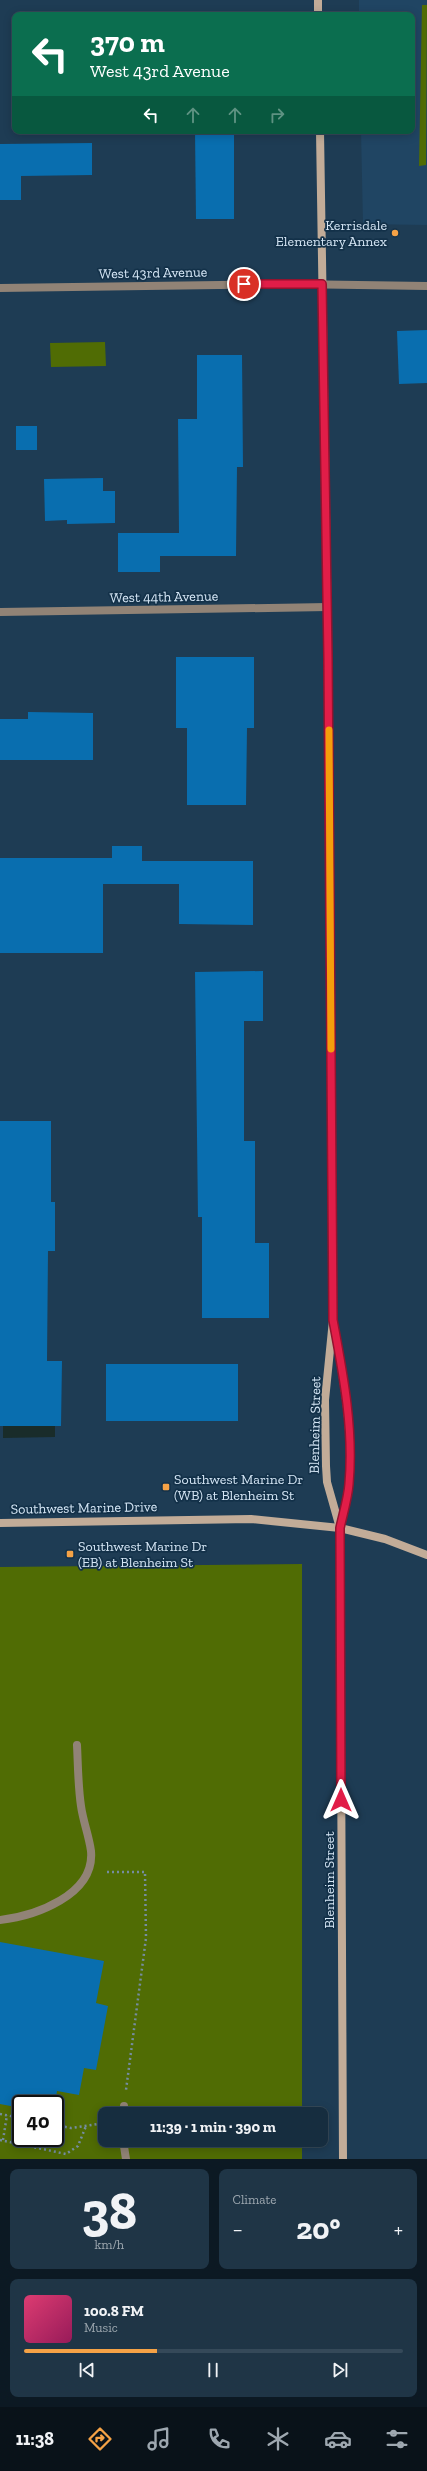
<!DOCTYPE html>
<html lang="en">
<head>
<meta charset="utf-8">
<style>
	:root { --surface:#162d3f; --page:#1f3546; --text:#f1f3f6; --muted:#9ea8b0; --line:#354959; --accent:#f5a246 }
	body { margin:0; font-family:"Zilla Slab",serif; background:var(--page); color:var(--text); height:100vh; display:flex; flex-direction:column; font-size:15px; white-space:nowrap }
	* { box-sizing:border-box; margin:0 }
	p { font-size:13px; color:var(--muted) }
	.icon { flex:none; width:22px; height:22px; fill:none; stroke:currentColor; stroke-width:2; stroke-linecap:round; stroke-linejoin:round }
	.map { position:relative; height:2159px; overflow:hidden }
	.sheet { display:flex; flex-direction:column; gap:10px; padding:10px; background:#0c1923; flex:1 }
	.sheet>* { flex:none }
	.hud { position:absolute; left:12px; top:12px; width:403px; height:122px; border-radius:8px; box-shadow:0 2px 10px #0003,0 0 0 1px var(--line); background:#0b6e4f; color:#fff; overflow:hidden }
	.speed { position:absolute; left:12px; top:2095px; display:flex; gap:8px; font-size:20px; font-weight:700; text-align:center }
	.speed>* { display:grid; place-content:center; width:52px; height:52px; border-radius:50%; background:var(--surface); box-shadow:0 2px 10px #0003,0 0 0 1px var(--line); line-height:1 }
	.speed .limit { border:2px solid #111; border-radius:6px; background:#fff; color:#111 }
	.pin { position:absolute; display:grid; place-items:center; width:34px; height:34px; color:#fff; margin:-17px; border:2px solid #fff; border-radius:50%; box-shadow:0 1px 4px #0007 }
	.me { position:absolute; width:44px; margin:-22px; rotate:0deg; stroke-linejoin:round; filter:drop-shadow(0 0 3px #0008) }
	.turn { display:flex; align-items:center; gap:14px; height:84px; padding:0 12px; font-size:18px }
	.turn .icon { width:52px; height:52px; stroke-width:2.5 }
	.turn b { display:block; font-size:28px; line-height:34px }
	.lanes { display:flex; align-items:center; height:38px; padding:0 12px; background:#0003; justify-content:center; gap:20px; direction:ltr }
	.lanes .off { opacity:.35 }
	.big { font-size:30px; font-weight:800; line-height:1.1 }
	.sheet .widget { flex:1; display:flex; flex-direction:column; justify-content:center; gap:6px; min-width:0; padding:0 14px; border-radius:8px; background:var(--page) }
	.sheet .dial { align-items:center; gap:0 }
	.dial b { font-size:52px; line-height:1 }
	.song { display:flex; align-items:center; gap:12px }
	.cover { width:48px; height:48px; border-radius:6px; background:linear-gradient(135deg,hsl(340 70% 55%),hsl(330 70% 35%)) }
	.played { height:4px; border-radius:2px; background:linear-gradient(90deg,var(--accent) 35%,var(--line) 35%) }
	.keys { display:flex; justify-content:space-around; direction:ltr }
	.heat { display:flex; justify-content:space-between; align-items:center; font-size:22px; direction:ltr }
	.sheet .tiles { flex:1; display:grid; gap:10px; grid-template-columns:1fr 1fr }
	.widget:last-child { grid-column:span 2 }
	.trip { position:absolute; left:98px; top:2107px; width:230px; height:40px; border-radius:8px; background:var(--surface); box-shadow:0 2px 10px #0003,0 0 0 1px var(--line); font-weight:800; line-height:40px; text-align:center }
	.menu { display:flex; height:64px; justify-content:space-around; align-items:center; background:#091219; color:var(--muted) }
	.menu .icon { width:28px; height:28px }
	.menu .current { color:var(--accent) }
	.menu b { font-size:18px; color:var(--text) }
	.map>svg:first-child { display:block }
	.built { fill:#204563 }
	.green { fill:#506c04; fill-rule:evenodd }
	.water { fill:#192c2a }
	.building { fill:#096eaf }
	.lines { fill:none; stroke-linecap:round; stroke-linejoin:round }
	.path { stroke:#758da1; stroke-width:2.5; stroke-dasharray:2 3; stroke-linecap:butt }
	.lane { stroke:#918376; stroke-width:8 }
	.street { stroke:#918376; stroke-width:8 }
	.secondary { stroke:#c2ac98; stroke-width:8 }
	.route-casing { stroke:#92132f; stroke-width:10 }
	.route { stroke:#e11d48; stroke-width:7 }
	.slow { stroke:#f59e0b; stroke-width:7 }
	.poi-dot { fill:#f5a246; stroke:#133149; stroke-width:1.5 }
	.labels { text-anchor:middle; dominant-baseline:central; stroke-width:3.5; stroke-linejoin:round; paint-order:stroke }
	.poi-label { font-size:14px; fill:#d6e7f6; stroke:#133149; text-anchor:start }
	.street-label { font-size:14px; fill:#d6e7f6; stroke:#133149 }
</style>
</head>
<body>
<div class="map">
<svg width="427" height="2159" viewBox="0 0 427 2159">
	<rect width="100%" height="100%" fill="#1e3c54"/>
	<polygon class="built" points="359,0 427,0 427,225 363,224 361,131 412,131 412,15 359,15"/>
	<g class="green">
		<polygon points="422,5 427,5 426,165 419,166"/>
		<polygon points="105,342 106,366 51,367 50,343"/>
		<path d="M302 1564V2114H105V2140H302V2159H0V1567ZM21 2104H55V2138H21Z"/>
	</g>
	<polygon class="water" points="55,1408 55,1437 3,1438 3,1409"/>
	<g class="building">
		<polygon points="195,131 234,131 234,219 196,219"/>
		<polygon points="92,143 92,175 21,176 21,200 0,200 0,144"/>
		<polygon points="427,330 427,383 399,384 397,331"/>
		<polygon points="197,355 242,355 243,467 237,467 236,556 160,556 160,572 118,572 118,533 179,533 178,419 197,419"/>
		<rect x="16" y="426" width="21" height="24"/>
		<polygon points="103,478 103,491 115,491 115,523 67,524 67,520 45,521 44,479"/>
		<polygon points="176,657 254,657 254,728 247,728 246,805 187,805 187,728 176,728"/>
		<polygon points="28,712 93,713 93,760 0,760 0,719 28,719"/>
		<polygon points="112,846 142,846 142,861 253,861 253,925 179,924 179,884 103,884 103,953 0,953 0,858 112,858"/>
		<polygon points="263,971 263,1021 244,1021 244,1141 255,1141 255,1243 269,1243 269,1318 202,1318 202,1217 198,1217 195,972"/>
		<polygon points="0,1121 51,1121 51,1202 55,1202 55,1251 48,1251 47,1361 62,1361 61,1426 0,1426"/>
		<rect x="106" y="1364" width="132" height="57"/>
		<polygon points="0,1942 104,1961 96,2003 108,2006 96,2070 84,2068 79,2095 57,2091 55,2104 21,2104 21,2108 0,2104"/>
	</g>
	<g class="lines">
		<g class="path">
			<polyline points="107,1872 145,1872 146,1938 126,2090"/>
			<polyline points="0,2114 21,2118"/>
			<polyline points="55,2125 71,2128 105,2123"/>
			<polyline points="0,2140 66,2154 78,2146 86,2126"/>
			<polyline points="3,2140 7,2115"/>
		</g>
		<g class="lane">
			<path d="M0 1920C35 1916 95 1895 91 1851 89 1836 83 1821 81 1806 78 1786 78 1765 77 1745"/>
			<polyline points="124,2114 124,2106"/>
			<polyline points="123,2140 126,2159"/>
		</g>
		<g class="street">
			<polyline points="0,288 290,284 427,286"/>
			<polyline points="0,612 328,607"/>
		</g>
		<g class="secondary">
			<polyline points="318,0 318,15"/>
			<polyline points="320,131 328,641 333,1320 325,1400 326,1466 327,1482 340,1528"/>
			<path d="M335 1331C344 1381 353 1432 349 1483 348 1498 343 1514 340 1528L343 2159"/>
			<polyline points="0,1523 251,1519 340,1528 385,1539 427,1555"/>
		</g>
	</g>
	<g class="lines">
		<defs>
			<path id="route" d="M244 284H322L328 657 333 1320C343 1373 354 1429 349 1484 348 1498 343 1514 340 1528L341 1800"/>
		</defs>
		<use href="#route" class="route-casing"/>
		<use href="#route" class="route"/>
		<polyline class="slow" points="329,730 331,1049"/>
	</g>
	<g class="poi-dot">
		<circle cx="395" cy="233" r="4"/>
		<rect x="162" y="1483" width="8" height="8" rx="2"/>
		<rect x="66" y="1550" width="8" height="8" rx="2"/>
	</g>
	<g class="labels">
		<g class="poi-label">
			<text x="387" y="225" text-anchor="end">Kerrisdale<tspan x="387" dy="16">Elementary Annex</tspan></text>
			<text x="174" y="1479">Southwest Marine Dr<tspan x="174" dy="16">(WB) at Blenheim St</tspan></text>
			<text x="78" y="1546">Southwest Marine Dr<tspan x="78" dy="16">(EB) at Blenheim St</tspan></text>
		</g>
		<g class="street-label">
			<text transform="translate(153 273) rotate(-1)">West 43rd Avenue</text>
			<text transform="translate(164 597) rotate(-1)">West 44th Avenue</text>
			<text transform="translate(315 1425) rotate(-89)">Blenheim Street</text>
			<text transform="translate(84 1508) rotate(-1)">Southwest Marine Drive</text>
			<text transform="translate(329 1880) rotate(-90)">Blenheim Street</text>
		</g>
	</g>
</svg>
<div class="speed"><div class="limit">40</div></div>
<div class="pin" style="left:244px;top:284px;background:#d93025"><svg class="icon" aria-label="arrive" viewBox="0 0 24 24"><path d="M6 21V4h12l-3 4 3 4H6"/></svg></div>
<svg class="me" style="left:341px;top:1800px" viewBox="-20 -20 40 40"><path d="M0-17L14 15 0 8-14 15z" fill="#e11d48" stroke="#fff" stroke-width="4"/></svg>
<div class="trip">11:39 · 1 min · 390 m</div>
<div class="hud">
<div class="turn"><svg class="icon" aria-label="left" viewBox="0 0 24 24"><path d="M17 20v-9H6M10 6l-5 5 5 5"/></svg><div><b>370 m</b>West 43rd Avenue</div></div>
<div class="lanes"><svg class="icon" aria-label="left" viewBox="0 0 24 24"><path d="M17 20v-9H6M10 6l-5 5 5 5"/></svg><svg class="icon off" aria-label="ahead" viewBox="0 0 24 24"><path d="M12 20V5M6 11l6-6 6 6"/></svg><svg class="icon off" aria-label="ahead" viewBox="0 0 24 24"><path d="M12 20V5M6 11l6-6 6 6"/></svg><svg class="icon off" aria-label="right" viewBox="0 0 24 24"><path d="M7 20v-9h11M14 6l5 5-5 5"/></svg></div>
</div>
</div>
<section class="sheet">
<div class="tiles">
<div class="widget dial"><b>38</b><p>km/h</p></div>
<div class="widget"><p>Climate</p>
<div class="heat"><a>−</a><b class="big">20°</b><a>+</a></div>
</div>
<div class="widget">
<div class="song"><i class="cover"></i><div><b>100.8 FM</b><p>Music</p></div></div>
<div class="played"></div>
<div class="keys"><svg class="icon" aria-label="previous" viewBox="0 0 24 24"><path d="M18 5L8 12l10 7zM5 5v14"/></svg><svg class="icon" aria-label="pause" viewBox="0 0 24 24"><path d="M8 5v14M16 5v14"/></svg><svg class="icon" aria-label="next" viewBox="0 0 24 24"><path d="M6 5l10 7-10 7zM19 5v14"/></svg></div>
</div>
</div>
</section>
<nav class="menu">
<b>11:38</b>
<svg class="icon current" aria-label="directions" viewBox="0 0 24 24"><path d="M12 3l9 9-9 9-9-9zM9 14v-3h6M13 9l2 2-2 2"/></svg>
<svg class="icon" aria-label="music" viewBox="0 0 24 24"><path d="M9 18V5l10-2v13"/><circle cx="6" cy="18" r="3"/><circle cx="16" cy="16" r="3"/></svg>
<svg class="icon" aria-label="phone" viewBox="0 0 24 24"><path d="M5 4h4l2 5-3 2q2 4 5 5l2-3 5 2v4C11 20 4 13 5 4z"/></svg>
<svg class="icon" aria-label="climate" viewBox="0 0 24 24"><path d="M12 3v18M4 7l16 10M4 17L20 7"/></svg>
<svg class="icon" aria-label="car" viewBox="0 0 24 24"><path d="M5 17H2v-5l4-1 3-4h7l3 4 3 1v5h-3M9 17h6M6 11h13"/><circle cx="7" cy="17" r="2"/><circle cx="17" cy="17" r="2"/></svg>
<svg class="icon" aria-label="filters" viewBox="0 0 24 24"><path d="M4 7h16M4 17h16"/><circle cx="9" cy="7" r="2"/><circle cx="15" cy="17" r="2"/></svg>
</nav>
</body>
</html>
